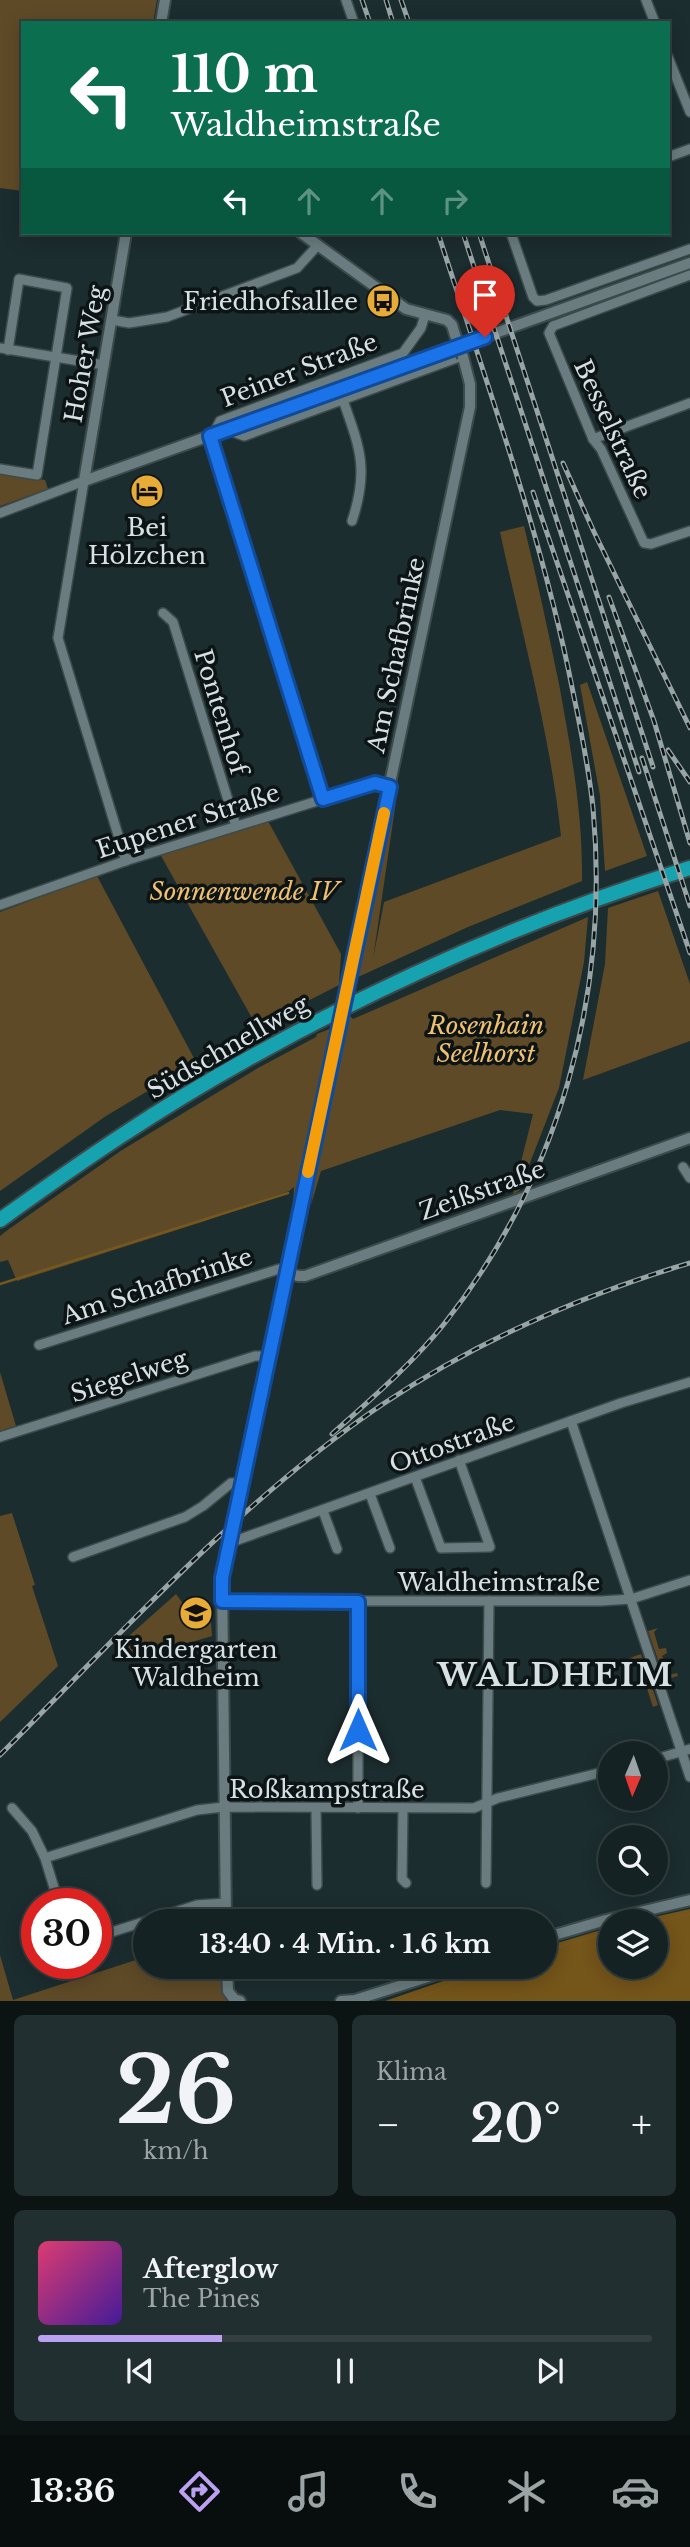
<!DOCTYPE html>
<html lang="de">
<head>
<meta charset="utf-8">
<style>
	:root { --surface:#152223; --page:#222f30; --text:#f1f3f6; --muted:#9da4a6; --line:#343f41; --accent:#bca0f2 }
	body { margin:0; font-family:"Libre Baskerville",serif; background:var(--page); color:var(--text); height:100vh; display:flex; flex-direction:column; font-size:26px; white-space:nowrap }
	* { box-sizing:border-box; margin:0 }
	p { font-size:23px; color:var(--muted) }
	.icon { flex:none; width:38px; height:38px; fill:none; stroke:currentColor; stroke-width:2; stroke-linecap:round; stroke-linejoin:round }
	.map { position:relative; height:2001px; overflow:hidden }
	.sheet { display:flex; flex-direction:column; gap:14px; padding:14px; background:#0c1313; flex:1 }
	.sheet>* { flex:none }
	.banner { position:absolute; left:21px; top:21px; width:649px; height:214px; border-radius:0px; box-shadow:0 4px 18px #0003,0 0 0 2px var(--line); background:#0b6e4f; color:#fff; overflow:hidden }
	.needle { width:46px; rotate:182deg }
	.controls { position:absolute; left:598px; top:1741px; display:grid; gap:14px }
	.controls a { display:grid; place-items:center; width:70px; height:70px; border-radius:50%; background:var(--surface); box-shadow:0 4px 18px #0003,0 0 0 2px var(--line); font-size:35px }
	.speed { position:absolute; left:21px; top:1888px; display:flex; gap:14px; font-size:35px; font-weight:700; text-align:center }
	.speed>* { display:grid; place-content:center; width:91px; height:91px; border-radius:50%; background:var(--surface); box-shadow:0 4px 18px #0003,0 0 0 2px var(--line); line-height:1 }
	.speed .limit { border:10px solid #d22; background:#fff; color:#111 }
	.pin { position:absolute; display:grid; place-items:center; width:60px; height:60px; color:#fff; margin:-72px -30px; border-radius:50% 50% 50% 0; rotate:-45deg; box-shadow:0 0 7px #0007 }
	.pin .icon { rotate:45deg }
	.me { position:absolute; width:77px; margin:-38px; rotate:0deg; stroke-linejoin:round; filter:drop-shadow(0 0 5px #0008) }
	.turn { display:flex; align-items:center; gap:24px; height:147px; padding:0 35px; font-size:32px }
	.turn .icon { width:91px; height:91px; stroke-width:2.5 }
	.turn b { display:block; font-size:49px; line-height:60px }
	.lanes { display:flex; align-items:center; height:66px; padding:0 35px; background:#0003; justify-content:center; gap:35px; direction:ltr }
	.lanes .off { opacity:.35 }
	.big { font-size:52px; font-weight:700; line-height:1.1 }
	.sheet .widget { flex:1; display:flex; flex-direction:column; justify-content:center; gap:10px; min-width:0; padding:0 24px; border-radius:10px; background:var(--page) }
	.sheet .dial { align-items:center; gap:0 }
	.dial b { font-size:91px; line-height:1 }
	.song { display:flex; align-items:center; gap:21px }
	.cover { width:84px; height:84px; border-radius:10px; background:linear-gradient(135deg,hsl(340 70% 55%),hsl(260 70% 35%)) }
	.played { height:7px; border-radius:4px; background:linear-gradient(90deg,var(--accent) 30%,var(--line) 30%) }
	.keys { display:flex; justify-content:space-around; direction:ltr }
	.heat { display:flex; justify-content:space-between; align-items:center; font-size:38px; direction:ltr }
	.sheet .tiles { flex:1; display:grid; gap:14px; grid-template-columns:1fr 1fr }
	.widget:last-child { grid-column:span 2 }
	.trip { position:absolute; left:133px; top:1909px; width:424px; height:70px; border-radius:35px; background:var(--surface); box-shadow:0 4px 18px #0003,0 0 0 2px var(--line); font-weight:700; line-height:70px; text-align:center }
	.dock { display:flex; height:112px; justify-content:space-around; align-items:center; background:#080e0e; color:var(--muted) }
	.dock .icon { width:49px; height:49px }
	.dock .on { color:var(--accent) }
	.dock b { font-size:32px; color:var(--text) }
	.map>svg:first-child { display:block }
	.green { fill:#5e4a27 }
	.forest { fill:#74551a }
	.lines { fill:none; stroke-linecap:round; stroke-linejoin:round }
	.stream { stroke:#76571d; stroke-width:2.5 }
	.minor-casing { stroke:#3c4a4c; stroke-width:12 }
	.tertiary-casing { stroke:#3c4a4c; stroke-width:14 }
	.trunk-casing { stroke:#3c4a4c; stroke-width:18 }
	.minor { stroke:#6a7c7f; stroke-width:9 }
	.tertiary { stroke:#6a7c7f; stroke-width:10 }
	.trunk { stroke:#17a2b0; stroke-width:14 }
	.rail-casing { stroke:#98a5a7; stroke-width:5 }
	.rail { stroke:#0d1415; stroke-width:2.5; stroke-dasharray:8; stroke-linecap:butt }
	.tertiary-bridge-casing { stroke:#3c4a4c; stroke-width:14; stroke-linecap:butt }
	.tertiary-bridge { stroke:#6a7c7f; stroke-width:10 }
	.route-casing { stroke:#114b97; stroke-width:18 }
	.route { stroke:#1a73e8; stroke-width:12 }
	.slow { stroke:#f59e0b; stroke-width:12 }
	.labels { text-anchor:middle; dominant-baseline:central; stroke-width:7; stroke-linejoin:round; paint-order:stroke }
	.poi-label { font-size:24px; fill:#d7e1e3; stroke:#0d1415 }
	.street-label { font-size:24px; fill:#d7e1e3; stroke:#0d1415 }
	.park-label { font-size:24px; font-style:italic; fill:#f1c16f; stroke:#0d1415 }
	.district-label { font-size:32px; font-weight:bold; letter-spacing:2px; fill:#d7e1e3; stroke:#0d1415 }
</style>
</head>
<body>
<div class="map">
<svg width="690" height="2001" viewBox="0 0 690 2001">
	<rect width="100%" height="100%" fill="#1c2d2f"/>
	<g class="green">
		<polygon points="0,0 157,0 153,23 23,23 23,191 0,188"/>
		<polygon points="0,472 45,480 48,489 0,506"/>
		<path d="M524 526C537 578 548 631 559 684 571 750 583 814 582 881L468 927 358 977 395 802 396 801 373 959 384 902 561 836C550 733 522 634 500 532Z"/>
		<polygon points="587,682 647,856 605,871 600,796 580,685"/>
		<polygon points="268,821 341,954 339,985 257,1027 160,854"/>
		<polygon points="97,876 196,1062 106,1116 0,1191 0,912"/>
		<polygon points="658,891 690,984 690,1041 583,1080 605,964 608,908"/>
		<path d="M588 917 584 962 559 1088 519 1191 513 1194 533 1114 500 1110 321 1171 311 1205 316 1172C298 1178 297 1189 293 1206L294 1187 289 1191 205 1221 17 1281 8 1260 0 1262V1236L9 1229 122 1150 258 1068 316 1037 317 1034 347 1022 349 1015 353 1019Z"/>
		<polygon points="0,1372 16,1426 0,1431"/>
		<polygon points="12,1513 35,1585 32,1586 58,1666 0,1722 0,1516"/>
		<polygon points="176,1594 184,1605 184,1619 196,1626 208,1620 211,1622 212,1636 135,1659 121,1643"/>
		<polygon points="658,1628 654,1632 659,1649 666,1648 667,1653 662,1656 668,1666 668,1675 677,1673 678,1676 665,1680 648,1631"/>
		<polygon points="641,1654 658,1705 653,1707 639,1664 636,1664 634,1660 625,1663 624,1660"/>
		<polygon points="0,1955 13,2000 145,1957 145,1967 225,1967 232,2001 0,2001"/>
	</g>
	<polygon class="forest" points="690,1909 690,2001 385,2001 484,1967 544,1967 544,1947 611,1927 611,1967 656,1967 656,1922 636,1921"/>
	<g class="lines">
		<g class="stream">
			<polyline points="0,1284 288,1193"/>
			<polyline points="656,1922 690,1914"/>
			<polyline points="544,1952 611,1931"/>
			<polyline points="409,2001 497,1967"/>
		</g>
		<defs>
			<g id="minor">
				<polyline points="346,0 354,23"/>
				<polyline points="646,0 655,23"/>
				<polyline points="668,57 690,112"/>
				<polyline points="668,157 690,149"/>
				<polyline points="511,233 533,297 537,301 546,300 690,249"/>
				<polyline points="690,275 553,326 549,333 593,439 601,449 644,543 651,544 690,531"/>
				<polyline points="112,320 129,323 167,317 297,268 318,245"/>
				<polyline points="0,348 104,365"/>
				<path d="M343 400C360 448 369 470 352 521"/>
				<polyline points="228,430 244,436 462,356"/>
				<polyline points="218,433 216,429 220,421 403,353 421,328 425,315"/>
				<polyline points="210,436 323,799"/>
				<polyline points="593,439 690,403"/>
				<polyline points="0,469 37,475 67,288 19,279 8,350"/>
				<polyline points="84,481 58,638 126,861"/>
				<polyline points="0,513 84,481"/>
				<polyline points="163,613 173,622 236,826"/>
				<polyline points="0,905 128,860 375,783 390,787"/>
				<polyline points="683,1167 690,1178"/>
				<polyline points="39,1345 279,1269 287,1272"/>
				<polyline points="571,1421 690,1777"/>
				<polyline points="0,1437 255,1356 270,1356"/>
				<polyline points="415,1477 441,1548 490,1547 459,1460"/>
				<polyline points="370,1494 390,1548"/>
				<polyline points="323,1511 337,1549"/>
				<polyline points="229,1543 621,1403 690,1382"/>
				<polyline points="73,1557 185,1517 203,1506 231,1483 242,1483"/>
				<polyline points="222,1601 601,1601 631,1599 690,1580"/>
				<polyline points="656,1759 690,1749"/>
				<polyline points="12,1808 32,1831 45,1858 59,1904"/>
				<polyline points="358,1808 358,1602"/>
				<polyline points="403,1808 402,1879 406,1883"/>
				<polyline points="316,1809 317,1885"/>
				<polyline points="45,1858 197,1810 224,1807 474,1808 498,1798 611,1770"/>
				<polyline points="486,1883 489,1601"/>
				<polyline points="96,1937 197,1905 225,1903"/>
			</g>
			<g id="tertiary">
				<polyline points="161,23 165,0"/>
				<polyline points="301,233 406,309 447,320 452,325 455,335"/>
				<polyline points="84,481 690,263"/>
				<polyline points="84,481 126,233"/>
				<polyline points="346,990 470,407 470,384 463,357"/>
				<polyline points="287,1272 298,1276 305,1276 690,1138"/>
				<polyline points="226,1922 222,1578 341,1017"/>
				<polyline points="544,1938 606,1920 690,1900"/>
				<polyline points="227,1967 228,1991 234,1999 240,2001"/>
				<polyline points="341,2001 355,2000 459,1967"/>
			</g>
			<path id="trunk" d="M0 1220C79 1163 159 1108 244 1061 385 982 535 916 690 868"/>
		</defs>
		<use href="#minor" class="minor-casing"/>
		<use href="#tertiary" class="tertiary-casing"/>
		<use href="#trunk" class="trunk-casing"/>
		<use href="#minor" class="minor"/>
		<use href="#tertiary" class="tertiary"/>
		<use href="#trunk" class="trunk"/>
		<defs>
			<g id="rail">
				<polyline points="362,0 370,23"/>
				<polyline points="386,0 393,23"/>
				<polyline points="401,0 409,23"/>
				<polyline points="463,233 639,772"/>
				<polyline points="479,233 653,767"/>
				<polyline points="563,463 594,532 690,728"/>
				<polyline points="533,492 690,953"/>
				<polyline points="609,597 654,721 690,843"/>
				<polyline points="668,750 690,782"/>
				<polyline points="642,758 690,906"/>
				<path d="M332 1434C371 1399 411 1365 444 1324 560 1177 610 994 593 808 589 769 581 730 573 692 542 535 487 385 438 233"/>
				<path d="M0 1755C119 1635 243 1498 383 1404 477 1341 582 1295 690 1263"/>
			</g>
		</defs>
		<use href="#rail" class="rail-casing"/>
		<use href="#rail" class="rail"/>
		<defs>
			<g id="tertiary-bridge">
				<polyline points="455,335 463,357"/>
				<polyline points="341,1017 346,990"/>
			</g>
		</defs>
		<use href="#tertiary-bridge" class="tertiary-bridge-casing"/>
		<use href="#tertiary-bridge" class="tertiary-bridge"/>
	</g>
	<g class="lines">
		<defs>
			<polyline id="route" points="358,1730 358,1602 222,1601 222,1578 390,787 375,783 323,799 210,436 485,337"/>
		</defs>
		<use href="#route" class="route-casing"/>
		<use href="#route" class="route"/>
		<polyline class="slow" points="308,1172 384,813"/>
	</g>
	<defs>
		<symbol id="bus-disc" viewBox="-11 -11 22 22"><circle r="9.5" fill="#e7ac37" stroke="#0d1415"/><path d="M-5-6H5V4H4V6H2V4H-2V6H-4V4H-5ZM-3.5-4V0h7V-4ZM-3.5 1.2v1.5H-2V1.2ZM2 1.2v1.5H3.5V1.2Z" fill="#111"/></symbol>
		<symbol id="hotel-disc" viewBox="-11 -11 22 22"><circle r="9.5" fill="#e7ac37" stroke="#0d1415"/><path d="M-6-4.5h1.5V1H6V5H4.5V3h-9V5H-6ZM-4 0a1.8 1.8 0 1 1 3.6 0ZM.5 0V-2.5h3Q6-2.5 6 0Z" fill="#111"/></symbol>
		<symbol id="school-disc" viewBox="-11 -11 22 22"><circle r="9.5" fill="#e7ac37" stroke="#0d1415"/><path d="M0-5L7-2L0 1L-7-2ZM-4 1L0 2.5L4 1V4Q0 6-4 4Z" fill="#111"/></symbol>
	</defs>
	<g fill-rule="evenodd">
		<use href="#bus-disc" x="364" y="282" width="38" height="38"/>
		<use href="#hotel-disc" x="128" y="472" width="38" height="38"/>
		<use href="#school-disc" x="177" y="1594" width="38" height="38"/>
	</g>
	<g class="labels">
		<g class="poi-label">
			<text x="358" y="301" text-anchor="end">Friedhofsallee</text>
			<text x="147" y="527">Bei<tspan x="147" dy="28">Hölzchen</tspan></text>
			<text x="196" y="1649">Kindergarten<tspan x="196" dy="28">Waldheim</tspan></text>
		</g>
		<g class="street-label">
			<text transform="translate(85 354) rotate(-80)">Hoher Weg</text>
			<text transform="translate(299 370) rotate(-21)">Peiner Straße</text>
			<text transform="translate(613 429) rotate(65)">Besselstraße</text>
			<text transform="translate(396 655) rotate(-78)">Am Schafbrinke</text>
			<text transform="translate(221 712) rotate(73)">Pontenhof</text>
			<text transform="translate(188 821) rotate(-18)">Eupener Straße</text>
			<text transform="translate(228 1047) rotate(-30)">Südschnellweg</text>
			<text transform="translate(482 1190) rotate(-20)">Zeißstraße</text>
			<text transform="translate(157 1286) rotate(-18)">Am Schafbrinke</text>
			<text transform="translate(129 1376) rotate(-18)">Siegelweg</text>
			<text transform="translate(452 1443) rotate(-20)">Ottostraße</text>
			<text x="499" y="1582">Waldheimstraße</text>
			<text x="327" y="1789">Roßkampstraße</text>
		</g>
		<g class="park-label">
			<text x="244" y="891">Sonnenwende IV</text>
			<text x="486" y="1025">Rosenhain<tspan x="486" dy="28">Seelhorst</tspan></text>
		</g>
		<g class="district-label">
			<text x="556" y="1675">WALDHEIM</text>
		</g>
	</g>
</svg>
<div class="controls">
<a><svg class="needle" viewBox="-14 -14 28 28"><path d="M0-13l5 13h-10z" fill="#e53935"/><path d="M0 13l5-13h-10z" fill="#9da4a6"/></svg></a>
<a><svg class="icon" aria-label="search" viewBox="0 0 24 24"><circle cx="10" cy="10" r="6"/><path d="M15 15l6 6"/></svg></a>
<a><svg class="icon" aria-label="layers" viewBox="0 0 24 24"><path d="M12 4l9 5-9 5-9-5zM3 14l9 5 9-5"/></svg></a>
</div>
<div class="speed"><div class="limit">30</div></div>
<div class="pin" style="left:485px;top:337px;background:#d93025"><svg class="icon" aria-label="arrive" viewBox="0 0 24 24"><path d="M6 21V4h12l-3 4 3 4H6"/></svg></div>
<svg class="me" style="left:358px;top:1730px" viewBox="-20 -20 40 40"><path d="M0-17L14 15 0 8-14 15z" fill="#1a73e8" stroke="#fff" stroke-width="4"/></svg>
<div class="trip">13:40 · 4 Min. · 1.6 km</div>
<div class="banner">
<div class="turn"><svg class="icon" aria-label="left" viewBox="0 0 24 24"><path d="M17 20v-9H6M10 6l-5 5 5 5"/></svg><div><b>110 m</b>Waldheimstraße</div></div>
<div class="lanes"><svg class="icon" aria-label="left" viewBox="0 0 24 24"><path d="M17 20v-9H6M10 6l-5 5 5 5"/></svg><svg class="icon off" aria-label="ahead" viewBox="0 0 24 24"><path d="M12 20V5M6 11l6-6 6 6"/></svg><svg class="icon off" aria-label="ahead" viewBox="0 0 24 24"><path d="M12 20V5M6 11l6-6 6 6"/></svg><svg class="icon off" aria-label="right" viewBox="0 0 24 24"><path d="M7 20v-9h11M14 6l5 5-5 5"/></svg></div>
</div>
</div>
<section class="sheet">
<div class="tiles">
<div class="widget dial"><b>26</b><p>km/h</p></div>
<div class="widget"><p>Klima</p>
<div class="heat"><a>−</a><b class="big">20°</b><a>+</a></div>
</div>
<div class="widget">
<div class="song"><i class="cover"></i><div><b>Afterglow</b><p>The Pines</p></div></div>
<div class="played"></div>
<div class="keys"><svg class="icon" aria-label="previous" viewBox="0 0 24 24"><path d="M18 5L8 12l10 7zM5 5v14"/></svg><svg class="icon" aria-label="pause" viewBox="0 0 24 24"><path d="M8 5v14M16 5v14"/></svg><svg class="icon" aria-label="next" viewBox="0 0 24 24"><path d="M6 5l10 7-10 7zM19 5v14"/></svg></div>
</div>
</div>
</section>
<nav class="dock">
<b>13:36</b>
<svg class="icon on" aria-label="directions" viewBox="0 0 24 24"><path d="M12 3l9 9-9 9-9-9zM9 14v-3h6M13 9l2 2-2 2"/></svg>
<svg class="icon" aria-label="music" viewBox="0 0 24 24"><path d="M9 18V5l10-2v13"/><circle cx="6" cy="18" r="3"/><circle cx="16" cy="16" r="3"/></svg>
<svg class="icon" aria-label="phone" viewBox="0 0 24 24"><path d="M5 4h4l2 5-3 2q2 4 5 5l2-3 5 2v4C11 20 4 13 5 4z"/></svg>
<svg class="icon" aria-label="climate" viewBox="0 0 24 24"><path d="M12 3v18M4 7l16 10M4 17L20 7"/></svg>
<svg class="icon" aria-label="car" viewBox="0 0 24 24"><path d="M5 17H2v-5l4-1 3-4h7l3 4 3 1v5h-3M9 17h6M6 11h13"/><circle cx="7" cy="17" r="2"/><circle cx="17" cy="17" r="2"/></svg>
</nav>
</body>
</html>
